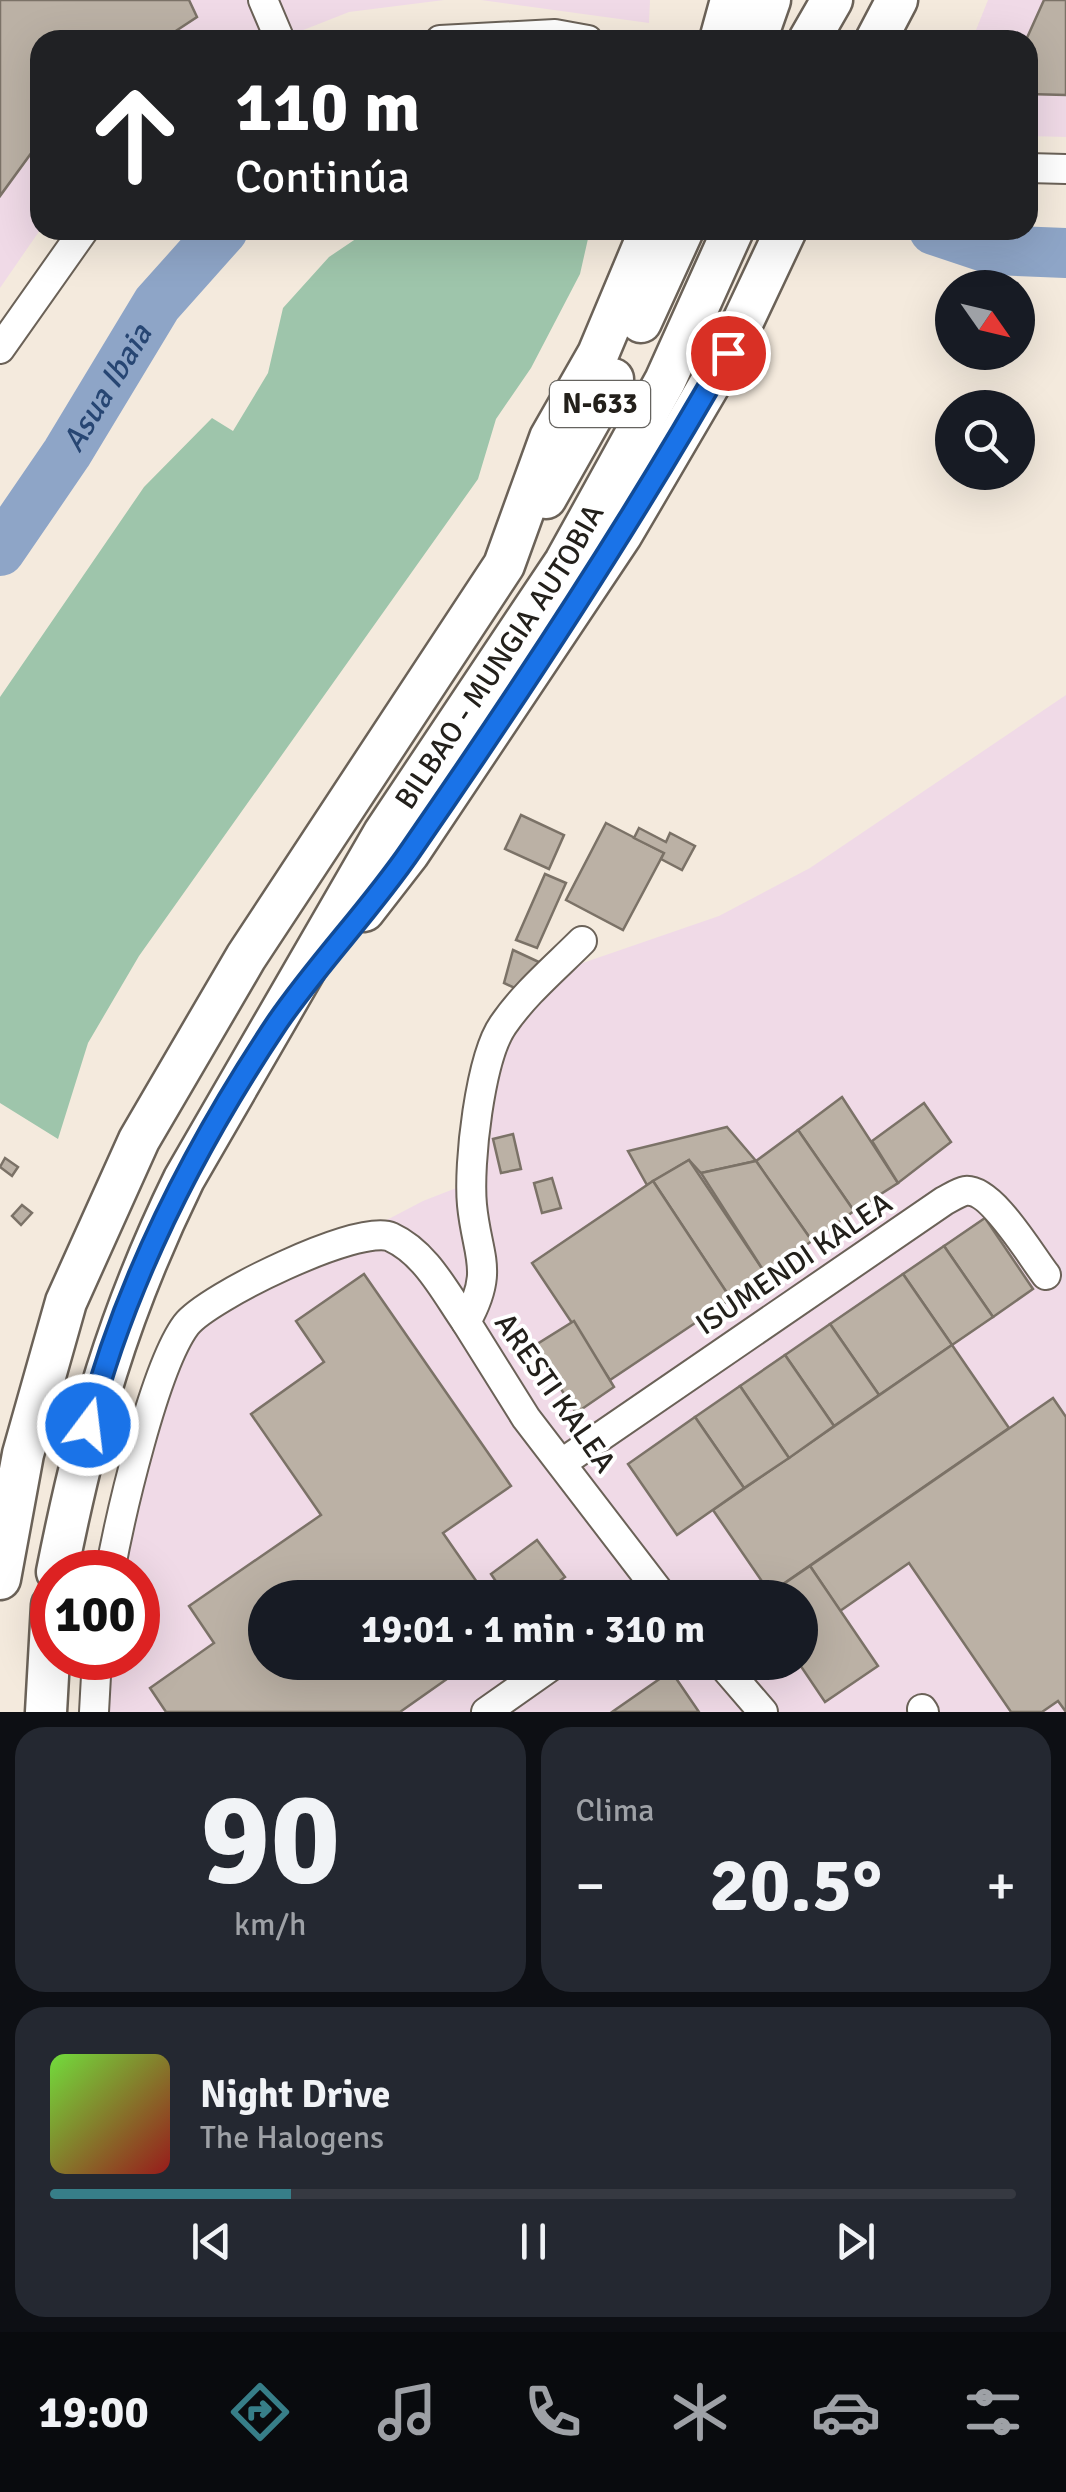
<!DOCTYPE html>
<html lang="es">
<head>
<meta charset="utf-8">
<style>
	:root { --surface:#171b24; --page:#242831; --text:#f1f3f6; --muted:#9ea1a6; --line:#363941; --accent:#377e88 }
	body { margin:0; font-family:Signika,sans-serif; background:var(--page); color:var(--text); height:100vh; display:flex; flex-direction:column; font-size:38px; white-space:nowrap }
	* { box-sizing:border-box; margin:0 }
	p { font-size:32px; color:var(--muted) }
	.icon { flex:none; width:55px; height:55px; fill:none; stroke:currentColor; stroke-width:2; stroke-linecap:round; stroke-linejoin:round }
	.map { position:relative; height:1712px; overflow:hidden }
	.sheet { display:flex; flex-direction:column; gap:15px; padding:15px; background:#0d0f14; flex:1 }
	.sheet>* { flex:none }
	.top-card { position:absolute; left:30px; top:30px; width:1008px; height:210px; border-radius:30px; box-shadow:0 10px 40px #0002; background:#202124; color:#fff; overflow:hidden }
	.needle { width:65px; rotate:124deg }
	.tools { position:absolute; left:935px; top:270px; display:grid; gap:20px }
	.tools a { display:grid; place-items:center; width:100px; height:100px; border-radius:50%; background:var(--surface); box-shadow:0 10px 40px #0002; font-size:50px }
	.speed { position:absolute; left:30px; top:1550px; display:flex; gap:20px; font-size:50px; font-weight:700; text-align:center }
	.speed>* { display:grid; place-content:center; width:130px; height:130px; border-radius:50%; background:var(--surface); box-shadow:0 10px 40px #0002; line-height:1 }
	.speed .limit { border:15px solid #d22; background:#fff; color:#111 }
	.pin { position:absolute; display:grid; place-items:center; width:85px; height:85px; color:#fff; margin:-42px; border:5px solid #fff; border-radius:50%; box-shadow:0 2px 10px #0007 }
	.me { position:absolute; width:110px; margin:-55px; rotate:15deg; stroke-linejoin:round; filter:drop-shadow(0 0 8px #0008) }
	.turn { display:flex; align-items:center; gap:35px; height:210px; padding:0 40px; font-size:45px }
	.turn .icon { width:130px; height:130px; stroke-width:2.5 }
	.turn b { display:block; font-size:70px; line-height:85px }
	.big { font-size:75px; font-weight:700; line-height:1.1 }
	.sheet .widget { flex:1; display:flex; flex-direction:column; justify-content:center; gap:15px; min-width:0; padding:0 35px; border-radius:30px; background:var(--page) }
	.sheet .dial { align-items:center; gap:0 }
	.dial b { font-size:130px; line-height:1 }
	.song { display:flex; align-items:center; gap:30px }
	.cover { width:120px; height:120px; border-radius:15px; background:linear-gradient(135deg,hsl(100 70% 55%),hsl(0 70% 35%)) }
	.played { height:10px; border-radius:5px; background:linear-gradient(90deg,var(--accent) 25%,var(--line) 25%) }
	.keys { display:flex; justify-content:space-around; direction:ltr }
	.heat { display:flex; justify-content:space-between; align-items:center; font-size:55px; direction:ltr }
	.sheet .tiles { flex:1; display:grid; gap:15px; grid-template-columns:1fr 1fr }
	.widget:last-child { grid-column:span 2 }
	.trip { position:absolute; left:248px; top:1580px; width:570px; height:100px; border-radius:50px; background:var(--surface); box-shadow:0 10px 40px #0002; font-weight:700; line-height:100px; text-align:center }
	.menu { display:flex; height:160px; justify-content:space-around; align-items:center; background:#090b0e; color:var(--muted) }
	.menu .icon { width:70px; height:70px }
	.menu .current { color:var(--accent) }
	.menu b { font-size:45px; color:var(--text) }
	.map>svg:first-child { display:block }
	.industrial { fill:#f0dae7; fill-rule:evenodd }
	.green { fill:#9ec5ab }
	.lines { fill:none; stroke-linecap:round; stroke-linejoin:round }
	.river { stroke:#8ea5c7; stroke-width:50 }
	.building { fill:#bbb1a5; stroke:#7b7267; stroke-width:2.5 }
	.minor-casing { stroke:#6b6258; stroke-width:32 }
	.highway-casing { stroke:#6b6258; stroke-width:45 }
	.minor { stroke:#fff; stroke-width:28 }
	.highway { stroke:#fff; stroke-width:40 }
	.route-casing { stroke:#114b97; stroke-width:25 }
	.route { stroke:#1a73e8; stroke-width:18 }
	.labels { text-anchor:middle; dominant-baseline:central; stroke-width:8; stroke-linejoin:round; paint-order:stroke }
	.shield { fill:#fff; stroke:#65635f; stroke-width:2.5 }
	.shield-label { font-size:28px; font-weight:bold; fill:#23201b }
	.street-label { font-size:30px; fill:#23201b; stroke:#fff }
	.water-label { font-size:32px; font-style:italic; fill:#274673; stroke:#fff }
</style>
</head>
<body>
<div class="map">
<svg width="1066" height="1712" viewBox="0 0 1066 1712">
	<rect width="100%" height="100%" fill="#f4eadd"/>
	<g class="industrial">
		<polygon points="0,0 444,0 349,12 278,40 40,40 40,230 0,288"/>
		<polygon points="481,0 650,0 649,23"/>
		<polygon points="988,0 1066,0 1066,137 1028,136 1028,40 972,40"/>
		<path d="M1066 695V1712H95L97 1658H138V1572H110L186 1325 423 1201 482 1178 501 1051 523 1015 574 966 719 916 810 868ZM265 1598H800V1662H265Z"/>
	</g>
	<polygon class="green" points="369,230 590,230 580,274 531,368 496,419 478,479 139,956 88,1043 58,1139 0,1103 0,697 144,487 212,418 233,431 268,373 283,308 329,257"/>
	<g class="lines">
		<g class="river">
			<polyline points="934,230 994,250 1066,253"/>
			<path id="s1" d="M0 551 67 453 157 304 223 230"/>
		</g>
	</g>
	<g class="building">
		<polygon points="0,0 189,0 197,17 162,40 40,40 40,141 0,196"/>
		<polygon points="1044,0 1066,0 1066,95 1028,94 1026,40"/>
		<polygon points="521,815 564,835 549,869 505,849"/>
		<polygon points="606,823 664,853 623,930 566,900"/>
		<polygon points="639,828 666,842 670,833 695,846 682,870 661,859 664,853 634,838"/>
		<polygon points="545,874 566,883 537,948 516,940"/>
		<polygon points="513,950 541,963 517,989 504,983"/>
		<polygon points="842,1097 898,1183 854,1211 798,1130"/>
		<polygon points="924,1103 951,1142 898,1183 872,1141"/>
		<polygon points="727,1127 756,1161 701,1173 689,1160 647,1185 628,1151"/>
		<polygon points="798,1130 854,1211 812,1241 756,1161"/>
		<polygon points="513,1134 521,1169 501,1173 493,1139"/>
		<polygon points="5,1158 18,1167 12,1176 0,1167"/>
		<polygon points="689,1160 765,1273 731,1299 653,1181"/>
		<polygon points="756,1161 812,1241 765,1273 701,1173"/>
		<polygon points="552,1178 561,1208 542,1213 534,1183"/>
		<polygon points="653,1181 731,1299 610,1380 532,1263"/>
		<polygon points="22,1205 32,1213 21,1225 12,1216"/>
		<polygon points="985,1218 1033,1289 993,1317 944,1246"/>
		<polygon points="944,1246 993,1317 952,1345 903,1274"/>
		<polygon points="364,1274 511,1486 443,1533 488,1598 265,1598 265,1662 471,1662 400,1712 166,1712 150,1688 214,1643 189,1606 321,1515 251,1414 324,1362 296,1321"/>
		<polygon points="903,1274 952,1345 879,1395 830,1324"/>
		<polygon points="574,1321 614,1387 576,1413 534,1346"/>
		<polygon points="830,1324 879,1395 834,1426 785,1355"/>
		<polygon points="952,1345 1009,1428 770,1593 713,1510"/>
		<polygon points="785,1355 834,1426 789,1458 740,1386"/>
		<polygon points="740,1386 789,1458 744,1488 695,1417"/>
		<polygon points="1053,1398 1066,1417 1066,1712 1058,1701 1042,1712 1011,1712 909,1563 840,1611 810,1566"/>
		<polygon points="695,1417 744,1488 677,1535 628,1464"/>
		<polygon points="537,1540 565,1577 537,1598 507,1598 491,1574"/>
		<polygon points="810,1566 878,1666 825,1702 798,1662 800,1598 763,1598"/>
		<polygon points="671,1671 699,1712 612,1712"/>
	</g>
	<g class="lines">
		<defs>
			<g id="minor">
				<polyline points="263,0 280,40"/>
				<polyline points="440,40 555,34 588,40"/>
				<polyline points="1028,168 1066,169"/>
				<polyline points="0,349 84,230"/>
				<path d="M582 941C555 968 524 994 503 1025 480 1058 468 1164 472 1205 477 1257 495 1270 466 1322L526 1418 664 1598"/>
				<path d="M562 1463 944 1201C950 1198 959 1192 965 1191 991 1187 1031 1256 1046 1275"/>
				<path d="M110 1572C120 1517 154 1368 186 1325 207 1297 360 1223 391 1237 426 1253 445 1292 466 1322"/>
				<polyline points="720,1662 763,1712"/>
				<polyline points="922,1709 924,1712"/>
				<polyline points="94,1712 97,1658"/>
				<polyline points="486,1712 557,1662"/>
			</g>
			<g id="highway">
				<polyline points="720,40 731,0"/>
				<polyline points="756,40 770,0"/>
				<polyline points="809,40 832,0"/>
				<polyline points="876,40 897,0"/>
				<polyline points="641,322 683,230"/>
				<polyline points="546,498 613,379"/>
				<polyline points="364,911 409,853 622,534 728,353 786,230"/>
				<path id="s2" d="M57 1572C86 1426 118 1314 184 1179L384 833 565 562 665 381 733 230"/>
				<polyline points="0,1579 23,1454 66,1302 139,1140 246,957 504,565 550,438 598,354 650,230"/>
				<polyline points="46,1712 52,1605"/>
			</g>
		</defs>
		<use href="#minor" class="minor-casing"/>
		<use href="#highway" class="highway-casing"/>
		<use href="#minor" class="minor"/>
		<use href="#highway" class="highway"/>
	</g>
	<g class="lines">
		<defs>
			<path id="route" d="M88 1425C125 1282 195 1146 277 1023 318 963 370 910 411 850 523 688 631 524 728 353"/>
		</defs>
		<use href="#route" class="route-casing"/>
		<use href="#route" class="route"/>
	</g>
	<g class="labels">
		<rect class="shield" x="550" y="381" width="100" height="46" rx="8"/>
		<g class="shield-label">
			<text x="600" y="404">N-633</text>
		</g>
		<g class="street-label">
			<text stroke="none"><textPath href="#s2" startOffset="1025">BILBAO - MUNGIA AUTOBIA</textPath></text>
			<text transform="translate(794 1264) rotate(-34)">ISUMENDI KALEA</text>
			<text transform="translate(555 1393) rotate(55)">ARESTI KALEA</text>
		</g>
		<g class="water-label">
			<text stroke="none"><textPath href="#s1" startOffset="195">Asua Ibaia</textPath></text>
		</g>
	</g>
</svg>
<div class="tools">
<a><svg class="needle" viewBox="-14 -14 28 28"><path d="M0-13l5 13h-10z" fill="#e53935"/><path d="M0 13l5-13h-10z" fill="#9ea1a6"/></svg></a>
<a><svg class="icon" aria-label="search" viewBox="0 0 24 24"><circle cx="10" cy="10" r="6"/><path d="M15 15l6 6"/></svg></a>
</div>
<div class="speed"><div class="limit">100</div></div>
<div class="pin" style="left:728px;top:353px;background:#d93025"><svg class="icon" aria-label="arrive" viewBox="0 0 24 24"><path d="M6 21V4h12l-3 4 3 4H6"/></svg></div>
<svg class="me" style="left:88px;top:1425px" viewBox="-20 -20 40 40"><circle r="17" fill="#1a73e8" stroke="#fff" stroke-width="3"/><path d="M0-11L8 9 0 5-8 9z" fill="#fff"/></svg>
<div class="trip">19:01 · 1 min · 310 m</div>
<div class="top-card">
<div class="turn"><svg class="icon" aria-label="ahead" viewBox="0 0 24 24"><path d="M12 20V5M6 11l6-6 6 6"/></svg><div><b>110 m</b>Continúa</div></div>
</div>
</div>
<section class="sheet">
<div class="tiles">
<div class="widget dial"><b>90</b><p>km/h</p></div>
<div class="widget"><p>Clima</p>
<div class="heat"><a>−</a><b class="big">20.5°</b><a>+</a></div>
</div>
<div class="widget">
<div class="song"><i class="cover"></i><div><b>Night Drive</b><p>The Halogens</p></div></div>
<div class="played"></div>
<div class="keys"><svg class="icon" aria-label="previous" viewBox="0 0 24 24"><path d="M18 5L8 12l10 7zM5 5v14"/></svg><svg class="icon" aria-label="pause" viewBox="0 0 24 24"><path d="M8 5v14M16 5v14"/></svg><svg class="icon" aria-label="next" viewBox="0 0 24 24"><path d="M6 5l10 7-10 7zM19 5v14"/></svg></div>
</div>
</div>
</section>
<nav class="menu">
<b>19:00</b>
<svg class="icon current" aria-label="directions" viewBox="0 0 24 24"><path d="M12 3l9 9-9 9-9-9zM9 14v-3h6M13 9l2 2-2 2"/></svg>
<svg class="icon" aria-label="music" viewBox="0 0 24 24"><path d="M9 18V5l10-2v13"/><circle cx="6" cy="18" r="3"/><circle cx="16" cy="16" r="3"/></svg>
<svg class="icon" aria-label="phone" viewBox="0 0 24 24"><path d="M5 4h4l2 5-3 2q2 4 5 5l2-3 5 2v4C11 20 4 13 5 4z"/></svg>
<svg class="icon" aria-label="climate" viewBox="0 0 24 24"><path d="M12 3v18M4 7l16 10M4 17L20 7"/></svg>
<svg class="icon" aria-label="car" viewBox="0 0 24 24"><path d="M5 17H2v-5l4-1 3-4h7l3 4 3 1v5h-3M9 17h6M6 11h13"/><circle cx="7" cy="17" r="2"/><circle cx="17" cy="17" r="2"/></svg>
<svg class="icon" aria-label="filters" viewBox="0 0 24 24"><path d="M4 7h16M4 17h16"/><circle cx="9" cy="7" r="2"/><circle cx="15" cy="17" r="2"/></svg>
</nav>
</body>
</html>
